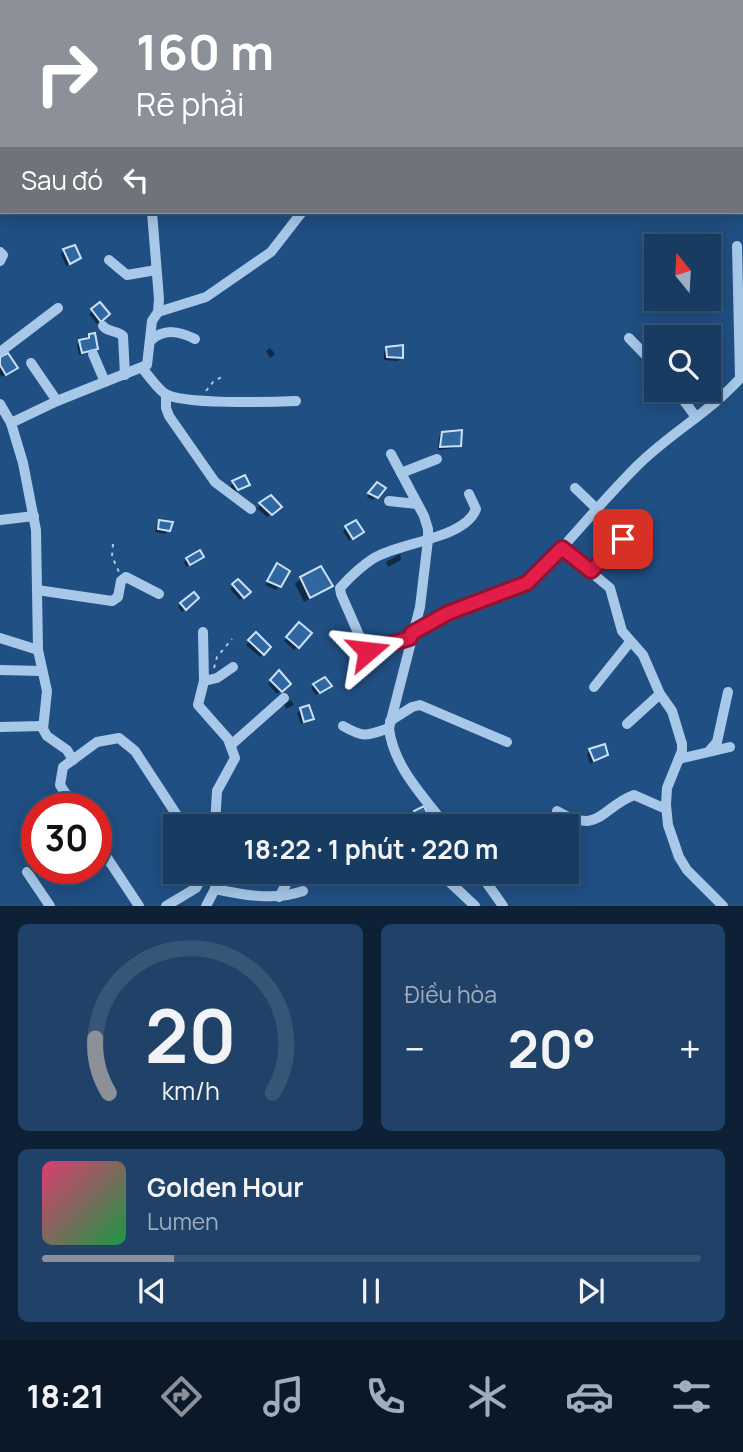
<!DOCTYPE html>
<html lang="vi">
<head>
<meta charset="utf-8">
<style>
	:root { --surface:#183b62; --page:#214268; --text:#f1f3f6; --muted:#9fadbe; --line:#365577; --accent:#8c9099 }
	body { margin:0; font-family:Manrope,sans-serif; background:var(--page); color:var(--text); height:100vh; display:flex; flex-direction:column; font-size:26px; white-space:nowrap }
	* { box-sizing:border-box; margin:0 }
	p { font-size:23px; color:var(--muted) }
	.icon { flex:none; width:38px; height:38px; fill:none; stroke:currentColor; stroke-width:2; stroke-linecap:round; stroke-linejoin:round }
	.map { position:relative; height:906px; overflow:hidden }
	.sheet { display:flex; flex-direction:column; gap:18px; padding:18px; background:#0d2036; flex:1 }
	.sheet>* { flex:none }
	.banner { position:absolute; left:0px; top:0px; width:744px; height:214px; box-shadow:0 4px 18px #0003,0 0 0 2px var(--line); background:#8c9099; color:#fff; overflow:hidden }
	.needle { width:46px; rotate:342deg }
	.buttons { position:absolute; left:644px; top:234px; display:grid; gap:14px }
	.buttons a { display:grid; place-items:center; width:77px; height:77px; border-radius:0px; background:var(--surface); box-shadow:0 4px 18px #0003,0 0 0 2px var(--line); font-size:35px }
	.speed { position:absolute; left:21px; top:793px; display:flex; gap:14px; font-size:35px; font-weight:700; text-align:center }
	.speed>* { display:grid; place-content:center; width:91px; height:91px; border-radius:50%; background:var(--surface); box-shadow:0 4px 18px #0003,0 0 0 2px var(--line); line-height:1 }
	.speed .limit { border:10px solid #d22; background:#fff; color:#111 }
	.pin { position:absolute; display:grid; place-items:center; width:60px; height:60px; color:#fff; margin:-30px; border-radius:14px; box-shadow:0 4px 10px #0006 }
	.me { position:absolute; width:77px; margin:-38px; rotate:73deg; stroke-linejoin:round; filter:drop-shadow(0 0 5px #0008) }
	.turn { display:flex; align-items:center; gap:24px; height:147px; padding:0 21px; font-size:32px }
	.turn .icon { width:91px; height:91px; stroke-width:2.5 }
	.turn b { display:block; font-size:49px; line-height:60px }
	.then { display:flex; align-items:center; height:66px; padding:0 21px; background:#0003; gap:14px; font-size:26px }
	.big { font-size:52px; font-weight:700; line-height:1.1 }
	.sheet .widget { flex:1; display:flex; flex-direction:column; justify-content:center; gap:10px; min-width:0; padding:0 24px; border-radius:10px; background:var(--page) }
	.sheet .dial { align-items:center; gap:0 }
	.dial svg { height:182px; overflow:visible; fill:none; stroke:var(--line); stroke-width:7; stroke-linecap:round; text-anchor:middle }
	.dial text { fill:var(--text); stroke:none }
	.song { display:flex; align-items:center; gap:21px }
	.cover { width:84px; height:84px; border-radius:10px; background:linear-gradient(135deg,hsl(340 70% 55%),hsl(140 70% 35%)) }
	.played { height:7px; border-radius:4px; background:linear-gradient(90deg,var(--accent) 20%,var(--line) 20%) }
	.keys { display:flex; justify-content:space-around; direction:ltr }
	.heat { display:flex; justify-content:space-between; align-items:center; font-size:38px; direction:ltr }
	.sheet .tiles { flex:1; display:grid; gap:18px; grid-template-columns:1fr 1fr }
	.widget:last-child { grid-column:span 2 }
	.trip { position:absolute; left:163px; top:814px; width:416px; height:70px; border-radius:0px; background:var(--surface); box-shadow:0 4px 18px #0003,0 0 0 2px var(--line); font-weight:700; line-height:70px; text-align:center }
	.dock { display:flex; height:112px; justify-content:space-around; align-items:center; background:#0a1827; color:var(--muted) }
	.dock .icon { width:49px; height:49px }
	.dock .selected { color:var(--accent) }
	.dock b { font-size:32px; color:var(--text) }
	.map>svg:first-child { display:block }
	.shadow { fill:#0007 }
	.building { fill:#3067a0; stroke:#cce1f7; stroke-width:2 }
	.lines { fill:none; stroke-linecap:round; stroke-linejoin:round }
	.path { stroke:#a8c8e9; stroke-width:2; stroke-dasharray:3.5 5; stroke-linecap:butt }
	.minor { stroke:#a8c8e9; stroke-width:10 }
	.route-casing { stroke:#92132f; stroke-width:18 }
	.route { stroke:#e11d48; stroke-width:12 }
</style>
</head>
<body>
<div class="map">
<svg width="743" height="906" viewBox="0 0 743 906">
	<rect width="100%" height="100%" fill="#204f83"/>
	<g class="shadow">
		<polygon points="64,251 79,258 66,266 61,254"/>
		<polygon points="99,305 107,314 97,324 89,314"/>
		<polygon points="89,335 96,349 93,352 79,355 77,345"/>
		<polygon points="270,348 275,354 270,358 266,351"/>
		<polygon points="387,348 401,357 398,361 384,360 384,352"/>
		<polygon points="0,359 16,368 2,377 0,374"/>
		<polygon points="443,433 459,445 456,448 438,450 439,437"/>
		<polygon points="244,477 248,485 234,493 230,486"/>
		<polygon points="374,487 384,488 373,500 367,497"/>
		<polygon points="270,497 279,507 267,517 257,508"/>
		<polygon points="160,521 168,530 165,534 155,532 157,525"/>
		<polygon points="346,527 358,535 349,541 343,531"/>
		<polygon points="400,554 401,560 388,567 386,562"/>
		<polygon points="202,557 186,567 184,562 187,559"/>
		<polygon points="277,565 279,586 276,590 265,585"/>
		<polygon points="301,578 331,586 325,591 304,602 295,584"/>
		<polygon points="238,581 249,592 240,600 230,589"/>
		<polygon points="193,594 197,598 182,612 178,607"/>
		<polygon points="299,625 309,633 294,650 284,641"/>
		<polygon points="256,635 269,647 260,657 246,645"/>
		<polygon points="279,672 289,683 277,694 268,684"/>
		<polygon points="314,685 326,689 316,695 311,688"/>
		<polygon points="291,700 294,705 286,709 284,704"/>
		<polygon points="301,710 312,718 301,724 297,713"/>
		<polygon points="590,751 606,755 590,764 587,754"/>
		<polygon points="415,812 428,818 416,825 412,815"/>
	</g>
	<g class="building">
		<polygon points="75,245 81,258 70,264 63,249"/>
		<polygon points="100,302 110,314 101,322 91,309"/>
		<polygon points="95,333 98,349 82,353 79,340 89,338 89,334"/>
		<polygon points="403,345 403,358 387,357 386,347"/>
		<polygon points="8,353 18,368 6,375 0,365 0,357"/>
		<polygon points="462,430 461,446 440,447 442,432"/>
		<polygon points="245,475 250,485 238,490 232,481"/>
		<polygon points="377,482 386,488 378,498 368,493"/>
		<polygon points="271,495 282,507 272,515 259,503"/>
		<polygon points="159,520 173,522 170,531 158,529"/>
		<polygon points="356,520 364,532 353,539 345,526"/>
		<polygon points="200,550 204,557 190,565 186,558"/>
		<polygon points="277,563 290,571 281,587 267,581"/>
		<polygon points="321,566 333,586 310,598 300,577"/>
		<polygon points="238,579 251,592 244,598 232,584"/>
		<polygon points="194,592 199,598 186,610 180,603"/>
		<polygon points="299,622 312,633 299,648 286,637"/>
		<polygon points="256,632 271,647 264,655 248,640"/>
		<polygon points="279,670 291,684 282,692 270,680"/>
		<polygon points="325,677 332,686 320,693 313,684"/>
		<polygon points="309,705 314,719 304,722 300,708"/>
		<polygon points="605,744 608,755 594,761 589,749"/>
		<polygon points="424,806 430,818 420,823 414,811"/>
	</g>
	<g class="lines">
		<g class="path">
			<polyline points="206,391 213,382 225,375"/>
			<polyline points="113,544 112,556 119,572"/>
			<polyline points="214,668 217,657 232,639"/>
		</g>
		<g class="minor">
			<polyline points="423,0 424,2"/>
			<polyline points="635,0 637,2"/>
			<polyline points="186,2 187,0"/>
			<polyline points="496,2 497,0"/>
			<polyline points="742,75 743,77"/>
			<polyline points="737,246 740,378"/>
			<polyline points="0,252 3,255 0,261"/>
			<polyline points="109,260 127,275 156,270"/>
			<polyline points="158,312 206,297 271,252 302,212"/>
			<path d="M103 326C109 333 117 330 123 336L125 375"/>
			<polyline points="629,338 656,366"/>
			<path d="M150 341C164 328 179 331 195 339"/>
			<polyline points="0,352 58,308"/>
			<polyline points="93,354 105,382"/>
			<polyline points="31,363 57,401"/>
			<path d="M142 368C149 376 156 387 164 393 179 405 273 402 296 401"/>
			<polyline points="676,390 696,417"/>
			<polyline points="166,395 166,408 169,416 215,482 251,509"/>
			<polyline points="0,404 11,423 23,463 36,530 38,650 47,691 43,729 47,736 67,750 73,760"/>
			<polyline points="11,423 57,401 147,365 152,321 158,312 159,299 152,212"/>
			<path d="M391 454 424 516 428 529V540L420 607 389 728C393 766 424 797 446 826"/>
			<polyline points="401,473 437,459"/>
			<polyline points="575,488 597,509"/>
			<polyline points="389,501 417,504"/>
			<polyline points="0,520 34,516"/>
			<polyline points="562,548 610,588 622,631 643,655 660,694 672,711 682,744 682,751 667,788 666,805 668,825 679,857 687,870 723,906"/>
			<polyline points="591,571 619,541 630,536"/>
			<polyline points="37,590 112,601 118,597 121,581 126,577 159,594"/>
			<polyline points="203,632 204,681 198,705 228,739 235,758 217,791 215,826"/>
			<path d="M412 633 448 613 514 590 534 578C569 542 601 502 637 466 670 433 712 411 743 375"/>
			<polyline points="0,638 38,650"/>
			<path d="M410 638 366 651 341 594 340 588C350 577 361 566 374 558 400 542 465 539 476 509L469 494"/>
			<polyline points="0,670 42,671"/>
			<polyline points="204,681 217,678 233,667"/>
			<polyline points="594,687 630,642"/>
			<polyline points="390,721 412,707 420,705 507,742"/>
			<polyline points="627,724 660,694"/>
			<path d="M343 726C364 738 366 736 389 728"/>
			<polyline points="0,727 43,726"/>
			<polyline points="231,745 284,698"/>
			<polyline points="710,750 717,742 728,692"/>
			<polyline points="679,759 730,747"/>
			<polyline points="75,808 60,785 63,767 97,742 119,738 135,751 184,826"/>
			<path d="M557 811C600 836 600 808 634 795L666 809"/>
			<polyline points="96,841 139,906"/>
			<polyline points="27,872 50,906"/>
			<polyline points="391,872 397,876 412,872"/>
			<polyline points="439,872 475,906"/>
			<polyline points="479,872 503,906"/>
			<path d="M215 889C243 895 275 901 303 891"/>
			<polyline points="279,897 293,872"/>
			<polyline points="166,906 196,888 205,872"/>
			<polyline points="206,906 215,889 216,872"/>
		</g>
	</g>
	<g class="lines">
		<defs>
			<polyline id="route" points="368,651 410,638 412,633 448,613 527,583 562,548 591,571 623,539"/>
		</defs>
		<use href="#route" class="route-casing"/>
		<use href="#route" class="route"/>
	</g>
</svg>
<div class="buttons">
<a><svg class="needle" viewBox="-14 -14 28 28"><path d="M0-13l5 13h-10z" fill="#e53935"/><path d="M0 13l5-13h-10z" fill="#9fadbe"/></svg></a>
<a><svg class="icon" aria-label="search" viewBox="0 0 24 24"><circle cx="10" cy="10" r="6"/><path d="M15 15l6 6"/></svg></a>
</div>
<div class="speed"><div class="limit">30</div></div>
<div class="pin" style="left:623px;top:539px;background:#d93025"><svg class="icon" aria-label="arrive" viewBox="0 0 24 24"><path d="M6 21V4h12l-3 4 3 4H6"/></svg></div>
<svg class="me" style="left:368px;top:651px" viewBox="-20 -20 40 40"><path d="M0-17L14 15 0 8-14 15z" fill="#e11d48" stroke="#fff" stroke-width="4"/></svg>
<div class="trip">18:22 · 1 phút · 220 m</div>
<div class="banner">
<div class="turn"><svg class="icon" aria-label="right" viewBox="0 0 24 24"><path d="M7 20v-9h11M14 6l5 5-5 5"/></svg><div><b>160 m</b>Rẽ phải</div></div>
<div class="then">Sau đó<svg class="icon" aria-label="left" viewBox="0 0 24 24"><path d="M17 20v-9H6M10 6l-5 5 5 5"/></svg></div>
</div>
</div>
<section class="sheet">
<div class="tiles">
<div class="widget dial"><svg viewBox="0 0 100 80">
<path d="M14 69A42 42 0 1 1 86 69"/>
<path d="M14 69A42 42 0 0 1 8 45" stroke="#8c9099"/>
<text x="50" y="56" font-size="32" font-weight="700">20</text>
<text x="50" y="72" font-size="11">km/h</text>
</svg></div>
<div class="widget"><p>Điều hòa</p>
<div class="heat"><a>−</a><b class="big">20°</b><a>+</a></div>
</div>
<div class="widget">
<div class="song"><i class="cover"></i><div><b>Golden Hour</b><p>Lumen</p></div></div>
<div class="played"></div>
<div class="keys"><svg class="icon" aria-label="previous" viewBox="0 0 24 24"><path d="M18 5L8 12l10 7zM5 5v14"/></svg><svg class="icon" aria-label="pause" viewBox="0 0 24 24"><path d="M8 5v14M16 5v14"/></svg><svg class="icon" aria-label="next" viewBox="0 0 24 24"><path d="M6 5l10 7-10 7zM19 5v14"/></svg></div>
</div>
</div>
</section>
<nav class="dock">
<b>18:21</b>
<svg class="icon selected" aria-label="directions" viewBox="0 0 24 24"><path d="M12 3l9 9-9 9-9-9zM9 14v-3h6M13 9l2 2-2 2"/></svg>
<svg class="icon" aria-label="music" viewBox="0 0 24 24"><path d="M9 18V5l10-2v13"/><circle cx="6" cy="18" r="3"/><circle cx="16" cy="16" r="3"/></svg>
<svg class="icon" aria-label="phone" viewBox="0 0 24 24"><path d="M5 4h4l2 5-3 2q2 4 5 5l2-3 5 2v4C11 20 4 13 5 4z"/></svg>
<svg class="icon" aria-label="climate" viewBox="0 0 24 24"><path d="M12 3v18M4 7l16 10M4 17L20 7"/></svg>
<svg class="icon" aria-label="car" viewBox="0 0 24 24"><path d="M5 17H2v-5l4-1 3-4h7l3 4 3 1v5h-3M9 17h6M6 11h13"/><circle cx="7" cy="17" r="2"/><circle cx="17" cy="17" r="2"/></svg>
<svg class="icon" aria-label="filters" viewBox="0 0 24 24"><path d="M4 7h16M4 17h16"/><circle cx="9" cy="7" r="2"/><circle cx="15" cy="17" r="2"/></svg>
</nav>
</body>
</html>
